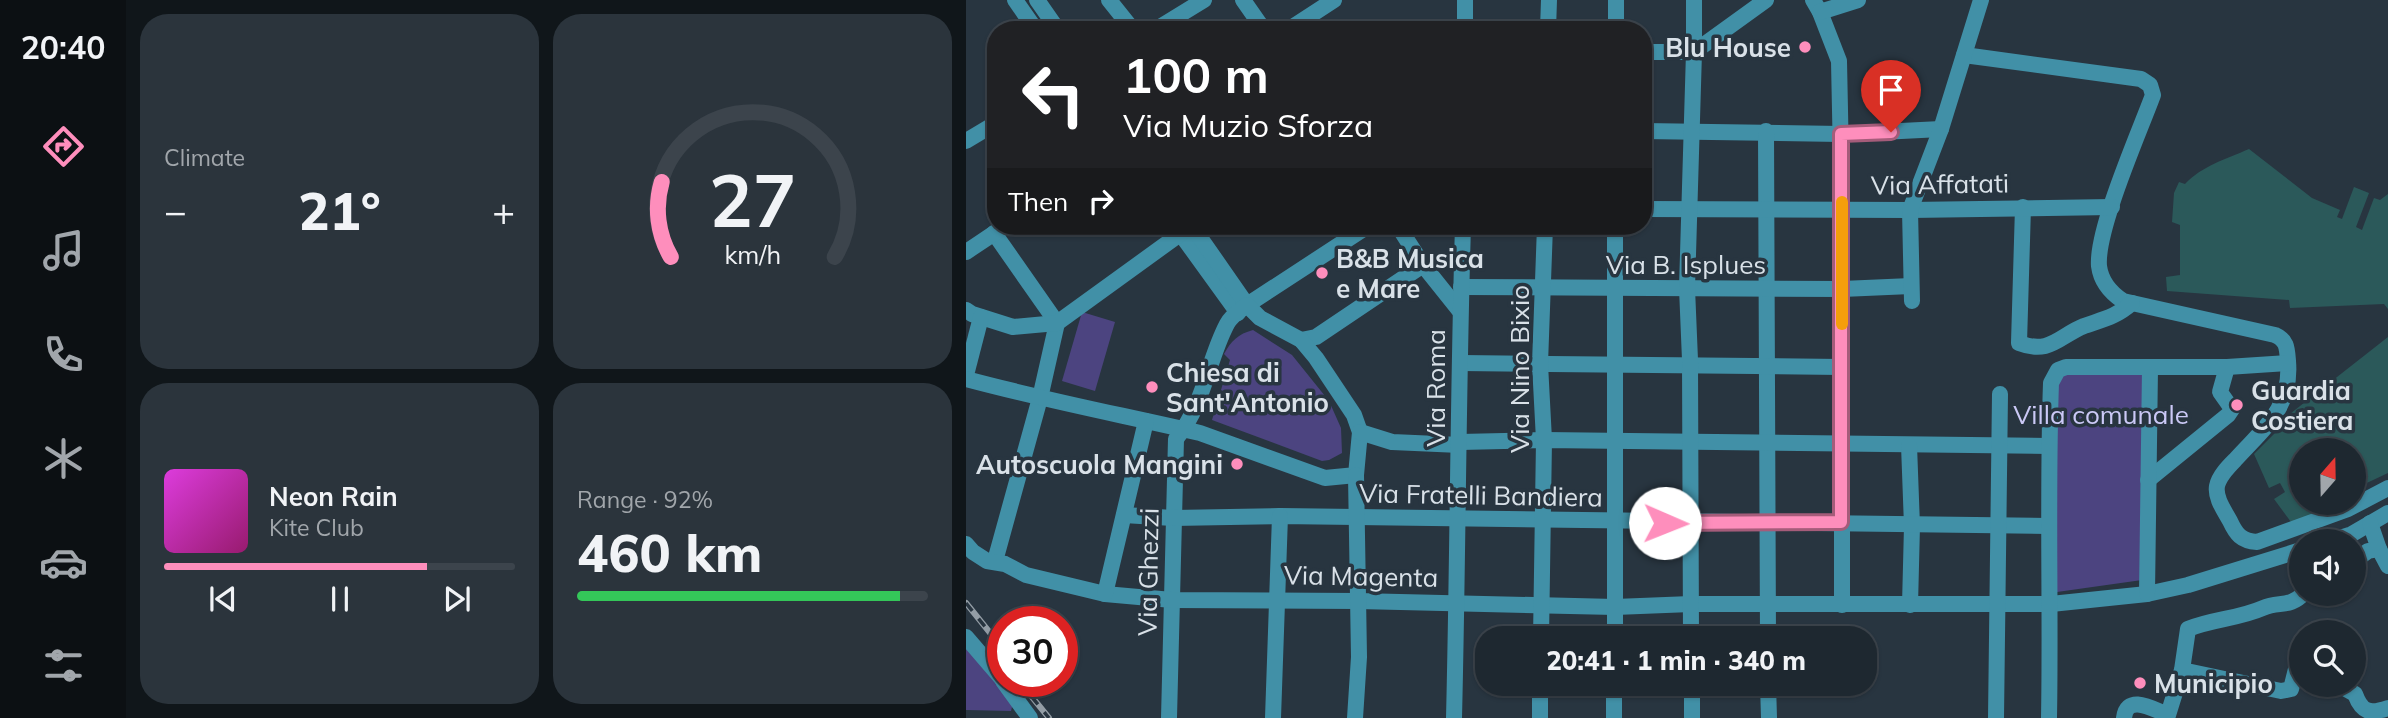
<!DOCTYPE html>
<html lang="en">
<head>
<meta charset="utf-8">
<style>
	:root { --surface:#1e2830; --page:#2b343c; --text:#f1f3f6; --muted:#a1a6ab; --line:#3c444c; --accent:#fe8ebc }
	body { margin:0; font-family:Mulish,sans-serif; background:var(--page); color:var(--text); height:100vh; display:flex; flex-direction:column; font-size:26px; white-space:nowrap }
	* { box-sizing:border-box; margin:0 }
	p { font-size:23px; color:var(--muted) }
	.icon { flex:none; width:38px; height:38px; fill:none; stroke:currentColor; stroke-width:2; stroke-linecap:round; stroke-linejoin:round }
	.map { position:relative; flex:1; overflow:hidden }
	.panel { display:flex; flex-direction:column; gap:14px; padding:14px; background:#10161a; width:840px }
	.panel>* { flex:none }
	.banner { position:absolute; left:21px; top:21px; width:665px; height:214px; border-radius:28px; box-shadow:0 2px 5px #0004,0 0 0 2px var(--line); background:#202124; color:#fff; overflow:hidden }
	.needle { width:46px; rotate:20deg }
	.tools { position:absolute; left:1323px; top:438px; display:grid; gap:14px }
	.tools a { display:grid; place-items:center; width:77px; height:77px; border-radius:50%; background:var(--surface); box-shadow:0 2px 5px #0004,0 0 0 2px var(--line); font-size:35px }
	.speed { position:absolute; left:21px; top:606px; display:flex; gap:14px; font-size:35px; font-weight:700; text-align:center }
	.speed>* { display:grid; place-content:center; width:91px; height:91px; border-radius:50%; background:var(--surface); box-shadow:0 2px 5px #0004,0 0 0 2px var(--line); line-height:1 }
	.speed .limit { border:10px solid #d22; background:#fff; color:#111 }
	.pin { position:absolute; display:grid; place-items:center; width:60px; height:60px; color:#fff; margin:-72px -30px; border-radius:50% 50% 50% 0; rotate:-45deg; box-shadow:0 0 7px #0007 }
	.pin .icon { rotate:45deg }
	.me { position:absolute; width:77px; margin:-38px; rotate:91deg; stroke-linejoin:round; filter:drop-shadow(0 0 5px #0008) }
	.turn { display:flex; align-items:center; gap:24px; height:147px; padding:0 21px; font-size:32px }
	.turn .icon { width:91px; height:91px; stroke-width:2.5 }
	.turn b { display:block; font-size:49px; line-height:60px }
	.then { display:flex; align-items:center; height:66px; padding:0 21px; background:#0003; gap:14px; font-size:26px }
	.big { font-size:52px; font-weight:800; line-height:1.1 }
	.panel .widget { flex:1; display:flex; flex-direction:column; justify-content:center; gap:10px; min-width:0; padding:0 24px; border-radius:28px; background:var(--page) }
	.panel .dial { align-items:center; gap:0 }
	.dial svg { height:182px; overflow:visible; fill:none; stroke:var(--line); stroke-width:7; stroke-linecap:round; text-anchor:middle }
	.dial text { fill:var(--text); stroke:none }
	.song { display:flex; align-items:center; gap:21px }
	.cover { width:84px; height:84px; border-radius:10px; background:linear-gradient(135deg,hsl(300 70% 55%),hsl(320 70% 35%)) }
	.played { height:7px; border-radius:4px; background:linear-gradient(90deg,var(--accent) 75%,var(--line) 75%) }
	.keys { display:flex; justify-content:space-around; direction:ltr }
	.heat { display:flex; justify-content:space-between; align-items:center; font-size:38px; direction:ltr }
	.charge { height:10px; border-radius:5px; background:linear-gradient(90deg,#34c759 92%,var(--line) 0) }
	.panel .tiles { flex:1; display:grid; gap:14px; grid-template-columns:repeat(2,1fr) }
	.trip { position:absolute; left:509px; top:626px; width:402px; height:70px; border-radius:28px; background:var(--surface); box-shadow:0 2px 5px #0004,0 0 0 2px var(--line); font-weight:800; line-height:70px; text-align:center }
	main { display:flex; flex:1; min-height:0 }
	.menu { display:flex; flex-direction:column; width:126px; justify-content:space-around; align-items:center; background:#0c1013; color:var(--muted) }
	.menu .icon { width:49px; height:49px }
	.menu .active { color:var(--accent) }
	.menu b { font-size:32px; color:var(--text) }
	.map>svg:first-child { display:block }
	.green { fill:#4c4480 }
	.water { fill:#2b595a }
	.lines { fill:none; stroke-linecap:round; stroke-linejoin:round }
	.minor { stroke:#4190a7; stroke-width:16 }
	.rail-casing { stroke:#939da5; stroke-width:6 }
	.rail { stroke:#283540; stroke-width:3.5; stroke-dasharray:10; stroke-linecap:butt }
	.route-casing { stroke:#a55c7a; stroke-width:18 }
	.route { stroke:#fe8ebc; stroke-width:12 }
	.slow { stroke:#f59e0b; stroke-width:12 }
	.poi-dot { fill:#fe8ebc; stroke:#283540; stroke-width:2.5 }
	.labels { text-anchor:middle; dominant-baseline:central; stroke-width:7; stroke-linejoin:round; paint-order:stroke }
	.poi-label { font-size:26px; font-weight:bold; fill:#d9e1e8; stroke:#283540; text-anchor:start }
	.street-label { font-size:26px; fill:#d9e1e8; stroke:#283540 }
	.park-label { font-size:26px; fill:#cbc9f6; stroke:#283540 }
</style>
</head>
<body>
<main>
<nav class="menu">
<b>20:40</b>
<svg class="icon active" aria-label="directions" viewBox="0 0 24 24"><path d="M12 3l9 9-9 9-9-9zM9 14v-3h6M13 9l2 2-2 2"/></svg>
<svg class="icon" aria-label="music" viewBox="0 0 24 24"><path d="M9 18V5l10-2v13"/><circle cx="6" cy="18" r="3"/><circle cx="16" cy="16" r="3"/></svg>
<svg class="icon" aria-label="phone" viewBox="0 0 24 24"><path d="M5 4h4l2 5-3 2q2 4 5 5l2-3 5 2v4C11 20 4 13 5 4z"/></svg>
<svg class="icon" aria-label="climate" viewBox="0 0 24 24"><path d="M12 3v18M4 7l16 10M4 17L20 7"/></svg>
<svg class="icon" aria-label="car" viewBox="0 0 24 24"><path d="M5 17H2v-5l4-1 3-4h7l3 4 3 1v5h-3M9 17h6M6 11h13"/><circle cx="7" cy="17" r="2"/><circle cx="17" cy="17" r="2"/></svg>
<svg class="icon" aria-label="filters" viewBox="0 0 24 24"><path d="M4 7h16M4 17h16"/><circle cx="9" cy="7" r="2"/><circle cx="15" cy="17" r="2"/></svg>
</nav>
<section class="panel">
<div class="tiles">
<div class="widget"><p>Climate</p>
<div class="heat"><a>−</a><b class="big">21°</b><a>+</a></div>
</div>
<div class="widget dial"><svg viewBox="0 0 100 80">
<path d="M14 69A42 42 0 1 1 86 69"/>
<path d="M14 69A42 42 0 0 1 10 36" stroke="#fe8ebc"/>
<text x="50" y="56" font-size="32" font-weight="700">27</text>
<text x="50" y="72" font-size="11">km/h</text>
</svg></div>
<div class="widget">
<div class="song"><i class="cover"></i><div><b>Neon Rain</b><p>Kite Club</p></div></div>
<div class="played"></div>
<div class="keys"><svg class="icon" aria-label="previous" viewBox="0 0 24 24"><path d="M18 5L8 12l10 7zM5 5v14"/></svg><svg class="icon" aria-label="pause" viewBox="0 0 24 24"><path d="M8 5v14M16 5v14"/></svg><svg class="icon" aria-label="next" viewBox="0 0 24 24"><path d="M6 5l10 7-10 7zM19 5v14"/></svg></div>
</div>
<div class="widget"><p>Range · 92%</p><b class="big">460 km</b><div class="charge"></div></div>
</div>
</section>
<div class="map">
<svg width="1422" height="718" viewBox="0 0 1422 718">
	<rect width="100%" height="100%" fill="#283540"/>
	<g class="green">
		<polygon points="116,312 149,322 129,391 96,381"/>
		<path d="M287 330 326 355 363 401 375 428 376 453 363 460 356 461 246 420 264 360 258 354C265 341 272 334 287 330Z"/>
		<polygon points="1181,370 1176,580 1091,592 1091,384 1094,373"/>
		<polygon points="0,646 48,699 45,711 0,710"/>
	</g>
	<g class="water">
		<path d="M1283 149 1346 198 1374 210 1371 217 1376 219 1388 187 1403 193 1390 227 1396 230 1408 198 1414 200 1422 194V309L1418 304 1324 308 1323 300 1201 291 1200 277 1214 275V225L1206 222 1208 193 1213 182 1219 184C1236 166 1260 159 1283 149Z"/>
		<polygon points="1422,337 1422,473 1388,489 1388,450 1335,450 1335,502 1363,502 1366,509 1325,522 1308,499 1319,492 1314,483 1303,488 1288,454 1310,432 1315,421"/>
	</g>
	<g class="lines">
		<g class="minor">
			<polyline points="49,0 70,30"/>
			<polyline points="71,0 92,30"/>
			<polyline points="143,0 167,30"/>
			<polyline points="277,0 298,30"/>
			<polyline points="650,0 650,30"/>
			<polyline points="847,0 854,12 873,61 876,209 876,605"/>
			<polyline points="854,12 892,0"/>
			<polyline points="189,30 238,0"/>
			<polyline points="322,30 368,0"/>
			<polyline points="499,30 499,0"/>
			<polyline points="582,30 583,0"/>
			<polyline points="677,52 728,52 800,0"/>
			<path d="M998 55 1175 79 1184 85 1187 95C1173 133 1130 230 1133 266 1135 282 1145 293 1157 301L1309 335C1321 340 1321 348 1322 361 1326 408 1298 428 1269 460 1262 467 1253 476 1251 486 1249 498 1258 510 1264 521 1270 534 1275 541 1291 542L1382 509 1422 488"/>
			<polyline points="677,131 875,134 975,129"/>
			<polyline points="800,131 802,639"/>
			<polyline points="0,141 30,123"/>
			<path d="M1057 207 1053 343C1084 355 1093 336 1118 326 1138 319 1150 317 1166 303"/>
			<polyline points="677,209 944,210 1146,207"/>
			<polyline points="209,226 272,313"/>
			<polyline points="226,226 281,305 402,226"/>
			<polyline points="432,226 457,265 493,310"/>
			<polyline points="28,233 91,323 74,398 29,561"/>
			<polyline points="0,252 39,226"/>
			<polyline points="495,287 876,289 945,286"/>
			<polyline points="946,301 944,210 975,129 1015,0"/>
			<polyline points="0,310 6,314 47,327 91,323 225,226"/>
			<polyline points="335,340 350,337 457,265"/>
			<polyline points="495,363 875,367"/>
			<polyline points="0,375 15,317"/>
			<path d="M0 379C78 400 156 415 234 433L359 478 390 475 394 432 388 415 350 358 335 340 294 318 281 305C275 310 265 316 261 324 241 362 239 403 210 439L203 718"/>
			<polyline points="394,432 426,442 494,445"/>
			<polyline points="494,442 578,440 1083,446"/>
			<polyline points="943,445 946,526 944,605"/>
			<polyline points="1182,480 1262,415 1266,409 1254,392 1261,367"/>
			<polyline points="158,515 207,518 314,516 1082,526"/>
			<polyline points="1364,541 1386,534 1422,513"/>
			<polyline points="0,544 7,552 21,561 39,564 60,575 139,594 206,600 392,601 649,607 725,604 1085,604 1181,594 1222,585 1335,550"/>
			<polyline points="1413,549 1422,566"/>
			<polyline points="1388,561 1402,551 1413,549 1404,523"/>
			<polyline points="139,594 180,421"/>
			<polyline points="1181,594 1184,368"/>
			<polyline points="0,637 37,680"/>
			<polyline points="575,639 578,440 574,364 579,226"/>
			<polyline points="649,639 649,226"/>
			<polyline points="725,639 724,360 721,288 728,52 728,0"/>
			<polyline points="1216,670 1315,691 1325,689 1332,661 1335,658"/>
			<polyline points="37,681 64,718"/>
			<polyline points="726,684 726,718"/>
			<polyline points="802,684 803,718"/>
			<path d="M1371 684 1389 694C1396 713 1404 714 1422 708"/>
			<polyline points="307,718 314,516"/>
			<polyline points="389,718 393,657 390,475"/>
			<path d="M488 718C492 554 492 390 497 226"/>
			<polyline points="574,718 574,684"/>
			<polyline points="648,718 648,684"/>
			<polyline points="1030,718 1034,394"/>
			<path d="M1083 718C1085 606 1081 495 1085 383L1092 370 1100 367H1261L1322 363"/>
			<path d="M1158 718C1161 693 1187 709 1202 715L1216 670 1222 629C1246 619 1272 619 1297 608 1313 601 1324 608 1338 593"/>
		</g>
		<defs>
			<g id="rail">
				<polyline points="0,603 37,649"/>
				<polyline points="53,681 83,718"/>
			</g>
		</defs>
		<use href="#rail" class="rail-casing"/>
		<use href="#rail" class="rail"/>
	</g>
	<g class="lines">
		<defs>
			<polyline id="route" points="699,523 875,522 875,134 925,132"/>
		</defs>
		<use href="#route" class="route-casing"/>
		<use href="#route" class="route"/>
		<polyline class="slow" points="876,324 876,202"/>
	</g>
	<g class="poi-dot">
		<circle cx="839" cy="47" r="7"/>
		<circle cx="356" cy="273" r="7"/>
		<circle cx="186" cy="387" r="7"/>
		<circle cx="1271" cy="405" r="7"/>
		<circle cx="271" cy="464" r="7"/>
		<circle cx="1174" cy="683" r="7"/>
	</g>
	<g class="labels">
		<g class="poi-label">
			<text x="825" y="47" text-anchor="end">Blu House</text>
			<text x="370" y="258">B&amp;B Musica<tspan x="370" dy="30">e Mare</tspan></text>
			<text x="200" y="372">Chiesa di<tspan x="200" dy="30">Sant'Antonio</tspan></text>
			<text x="1285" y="390">Guardia<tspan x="1285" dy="30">Costiera</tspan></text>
			<text x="257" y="464" text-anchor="end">Autoscuola Mangini</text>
			<text x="1188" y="683">Municipio</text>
		</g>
		<g class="street-label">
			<text transform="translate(974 184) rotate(-1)">Via Affatati</text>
			<text x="720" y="264">Via B. Isplues</text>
			<text transform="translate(553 369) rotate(-90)">Via Nino Bixio</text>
			<text transform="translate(469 388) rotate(-90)">Via Roma</text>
			<text transform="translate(515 495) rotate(1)">Via Fratelli Bandiera</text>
			<text transform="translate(182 572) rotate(-89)">Via Ghezzi</text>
			<text transform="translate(395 576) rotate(1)">Via Magenta</text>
		</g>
		<g class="park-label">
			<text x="1135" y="414">Villa comunale</text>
		</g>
	</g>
</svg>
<div class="tools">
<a><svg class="needle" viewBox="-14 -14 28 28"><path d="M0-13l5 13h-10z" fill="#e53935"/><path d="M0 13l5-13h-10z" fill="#a1a6ab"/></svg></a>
<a><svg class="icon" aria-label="sound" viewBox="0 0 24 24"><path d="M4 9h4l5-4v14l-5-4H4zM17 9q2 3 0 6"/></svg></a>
<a><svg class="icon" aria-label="search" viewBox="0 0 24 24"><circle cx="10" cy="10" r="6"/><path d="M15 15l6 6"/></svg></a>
</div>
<div class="speed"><div class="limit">30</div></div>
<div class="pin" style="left:925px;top:132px;background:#d93025"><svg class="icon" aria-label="arrive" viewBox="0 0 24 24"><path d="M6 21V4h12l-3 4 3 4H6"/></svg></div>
<svg class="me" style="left:699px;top:523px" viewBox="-20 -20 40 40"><circle r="19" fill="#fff"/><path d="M0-13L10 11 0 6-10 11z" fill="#fe8ebc"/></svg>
<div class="trip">20:41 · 1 min · 340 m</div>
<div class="banner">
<div class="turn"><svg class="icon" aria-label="left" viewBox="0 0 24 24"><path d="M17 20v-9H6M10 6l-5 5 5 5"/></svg><div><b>100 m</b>Via Muzio Sforza</div></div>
<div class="then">Then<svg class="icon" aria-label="right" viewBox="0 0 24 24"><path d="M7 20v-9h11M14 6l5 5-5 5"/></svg></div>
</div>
</div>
</main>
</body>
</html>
